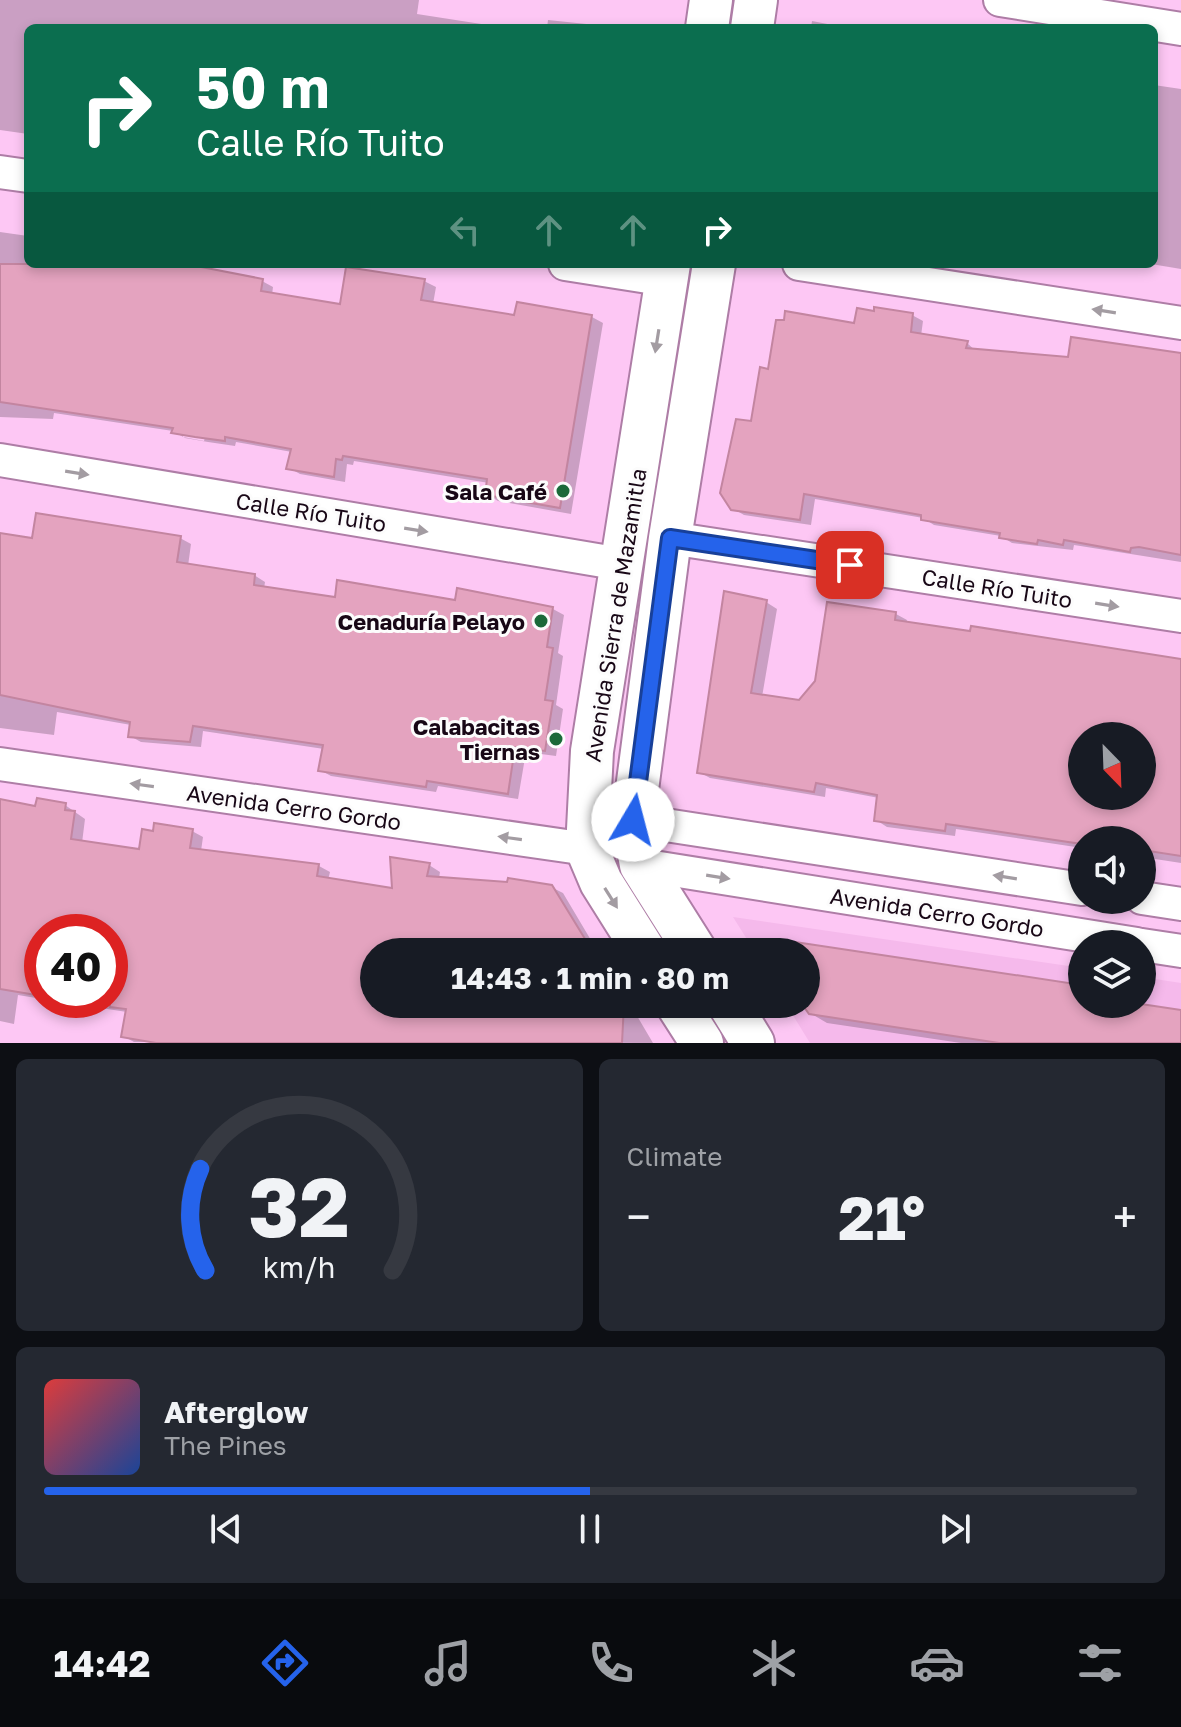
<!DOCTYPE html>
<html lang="en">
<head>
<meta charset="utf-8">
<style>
	:root { --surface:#171b24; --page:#242831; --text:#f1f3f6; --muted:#9ea1a6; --line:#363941; --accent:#2563eb }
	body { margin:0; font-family:"Golos Text",sans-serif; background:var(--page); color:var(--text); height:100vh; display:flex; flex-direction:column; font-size:30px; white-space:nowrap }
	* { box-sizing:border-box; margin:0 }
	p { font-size:26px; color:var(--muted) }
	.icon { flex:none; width:44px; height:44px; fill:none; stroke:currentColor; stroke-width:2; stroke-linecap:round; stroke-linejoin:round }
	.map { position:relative; height:1043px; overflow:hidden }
	.side { display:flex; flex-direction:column; gap:16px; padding:16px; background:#0d0f14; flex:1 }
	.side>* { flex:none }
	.banner { position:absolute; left:24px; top:24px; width:1134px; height:244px; border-radius:12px; box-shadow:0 4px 12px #0003; background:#0b6e4f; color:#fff; overflow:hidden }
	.needle { width:52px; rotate:157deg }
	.tools { position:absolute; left:1068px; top:722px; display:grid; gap:16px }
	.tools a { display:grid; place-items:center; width:88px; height:88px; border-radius:50%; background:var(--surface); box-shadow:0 4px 12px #0003; font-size:40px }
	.speed { position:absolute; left:24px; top:914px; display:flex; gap:16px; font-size:40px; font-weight:700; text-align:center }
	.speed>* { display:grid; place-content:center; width:104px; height:104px; border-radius:50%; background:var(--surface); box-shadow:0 4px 12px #0003; line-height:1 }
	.speed .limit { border:12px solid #d22; background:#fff; color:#111 }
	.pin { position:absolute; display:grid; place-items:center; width:68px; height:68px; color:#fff; margin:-34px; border-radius:16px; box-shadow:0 4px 12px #0006 }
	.me { position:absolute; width:88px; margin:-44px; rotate:8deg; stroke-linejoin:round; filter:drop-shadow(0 0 6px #0008) }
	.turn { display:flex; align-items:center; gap:28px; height:168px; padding:0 40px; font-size:36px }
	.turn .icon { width:104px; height:104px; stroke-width:2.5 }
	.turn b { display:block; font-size:56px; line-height:68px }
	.lanes { display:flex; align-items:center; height:76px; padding:0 40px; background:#0003; justify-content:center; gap:40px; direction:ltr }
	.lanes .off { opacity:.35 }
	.big { font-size:60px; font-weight:700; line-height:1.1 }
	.side .card { flex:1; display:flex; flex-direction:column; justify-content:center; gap:12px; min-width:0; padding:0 28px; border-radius:12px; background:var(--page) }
	.side .dial { align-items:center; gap:0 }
	.dial svg { height:208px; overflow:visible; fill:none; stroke:var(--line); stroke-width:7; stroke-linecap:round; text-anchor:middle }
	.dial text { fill:var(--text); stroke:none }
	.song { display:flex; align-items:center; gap:24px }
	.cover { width:96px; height:96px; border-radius:12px; background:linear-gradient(135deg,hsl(0 70% 55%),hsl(220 70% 35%)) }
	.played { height:8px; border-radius:4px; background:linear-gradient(90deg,var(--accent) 50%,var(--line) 50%) }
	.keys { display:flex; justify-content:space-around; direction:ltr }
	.heat { display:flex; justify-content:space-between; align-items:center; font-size:44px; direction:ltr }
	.side .tiles { flex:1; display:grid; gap:16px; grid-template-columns:1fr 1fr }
	.card:last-child { grid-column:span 2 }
	.trip { position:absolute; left:360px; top:938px; width:460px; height:80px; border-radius:40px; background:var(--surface); box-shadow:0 4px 12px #0003; font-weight:700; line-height:80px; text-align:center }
	.tabs { display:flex; height:128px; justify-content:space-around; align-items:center; background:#090b0e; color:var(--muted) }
	.tabs .icon { width:56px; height:56px }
	.tabs .active { color:var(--accent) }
	.tabs b { font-size:36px; color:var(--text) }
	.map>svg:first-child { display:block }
	.built { fill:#f5b9eb }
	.shadow { fill:#0003; fill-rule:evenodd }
	.building { fill:#e4a3bf; stroke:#c385a0; stroke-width:2; fill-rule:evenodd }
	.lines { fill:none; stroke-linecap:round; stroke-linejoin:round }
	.minor-casing { stroke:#ae7da6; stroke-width:36 }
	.tertiary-casing { stroke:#ae7da6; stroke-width:46 }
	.minor { stroke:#fff; stroke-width:32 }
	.tertiary { stroke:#fff; stroke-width:42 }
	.oneway { fill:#a39ca2 }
	.route-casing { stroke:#184099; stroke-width:20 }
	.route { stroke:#2563eb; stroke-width:14 }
	.poi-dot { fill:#1b6939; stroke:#fcfcfc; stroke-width:3 }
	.labels { text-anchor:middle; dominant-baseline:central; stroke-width:6; stroke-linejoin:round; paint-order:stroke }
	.poi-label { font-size:22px; font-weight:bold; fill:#180716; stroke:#fcfcfc; text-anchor:end }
	.street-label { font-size:22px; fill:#180716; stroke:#fcfcfc }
</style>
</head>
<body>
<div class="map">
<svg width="1181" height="1043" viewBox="0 0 1181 1043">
	<rect width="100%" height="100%" fill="#fdc7f4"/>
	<polygon class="built" points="733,917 1082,968 1082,1004 1142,1004 1142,977 1181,983 1181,1043 810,1043 786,1004 806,1004 806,952 755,952"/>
	<g class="shadow">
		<polygon points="0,0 419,0 417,14 507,28 28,28 28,134 0,130"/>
		<polygon points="548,20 615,27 617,28 547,28"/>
		<polygon points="812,21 848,28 811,28"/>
		<polygon points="1154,85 1181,89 1181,269 1151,264"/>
		<path d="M0 232 28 236V264H187L262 281 273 287 272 295 342 306 424 281 436 287 433 304 516 317H592L603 323 571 514 498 501 487 494 489 483 354 461 353 465 347 464 345 482 300 474 289 468 292 452 236 442 235 446 208 442 185 438 173 431 54 413 53 419 0 417ZM183 433 205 437 204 441 183 437Z"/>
		<polygon points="912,315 923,321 921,336 967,343 977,352 1070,359 1181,356 1181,562 1074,545 1073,550 1012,543 1001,536 934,525 923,518 815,499 811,525 744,515 732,508 752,423 770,371 856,326"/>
		<polygon points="0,534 34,539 180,538 191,544 188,566 254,575 265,582 264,589 336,600 553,609 564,615 558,653 563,656 556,705 563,709 556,756 526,752 518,799 438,786 436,792 331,776 320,770 324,749 203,731 201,747 141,742 130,736 131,725 57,712 54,735 0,728"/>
		<path d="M766 602 777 609 762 697 800 702 817 682 829 604 896 614 907 620 906 624 1181 659V863L1142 857V840H1082V848L956 829 955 836 887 827 876 820 879 798 826 788 825 797 710 778 699 772ZM1082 736H1142V796H1082Z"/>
		<polygon points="0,801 37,806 65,805 85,819 82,843 140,851 192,831 203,837 201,851 319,866 330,872 328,880 394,891 429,865 440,872 439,878 551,887 563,893 598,952 374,952 374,1004 630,1004 653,1043 134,1042 123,1036 127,1012 48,1000 110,1000 110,932 42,932 42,999 18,995 14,1024 0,1021"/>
		<polygon points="797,945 1082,987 1082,1004 1129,1004 1181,1012 1181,1043 961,1043 827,1023 810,1013 804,1004 806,952 795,952"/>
	</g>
	<g class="building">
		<polygon points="0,264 186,264 263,279 261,291 340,304 346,267 425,279 421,300 514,315 517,302 592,315 560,508 485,495 487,479 343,456 342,460 336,459 334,477 286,469 291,449 225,437 225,441 195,437 171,433 173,428 0,402"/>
		<polygon points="874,307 913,313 911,332 968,341 966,348 1068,357 1071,337 1181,353 1181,555 1139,547 1131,548 1130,552 1064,540 1063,545 1038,540 1037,544 999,538 1000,533 921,520 921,515 804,494 800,520 731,510 720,493 736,419 751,421 760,367 768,369 776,320 784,320 785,311 854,323 857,308 874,311"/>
		<polygon points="36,513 181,536 177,562 255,574 254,585 335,597 337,580 455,600 457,588 553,607 547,647 553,648 545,700 553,701 545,751 515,747 508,794 427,781 426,787 318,771 323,745 193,726 190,742 128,737 130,722 0,695 0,533 32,538"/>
		<path d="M724 591 767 600 751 693 799 700 815 681 827 602 896 612 895 620 970 631 971 626 1181 659V856L1142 850V840H1082V844L946 824 945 831 874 821 877 795 816 783 814 792 697 773ZM1082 736H1142V796H1082Z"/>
		<polygon points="37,798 66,803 65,810 75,811 71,839 139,849 142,829 153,831 154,823 193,829 190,848 319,864 317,876 392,888 390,857 430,863 427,876 507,882 508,878 552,885 593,952 374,952 374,1004 624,1004 622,1043 156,1043 121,1037 126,1009 110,1007 110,932 42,932 42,996 0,989 0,799 35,806"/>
		<polygon points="795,942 1082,985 1082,1004 1141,1004 1181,1010 1181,1043 999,1043 809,1014 802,1004 806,1004 806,952 793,952"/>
	</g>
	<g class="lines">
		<defs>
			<g id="minor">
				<polyline points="1000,0 1181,29"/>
				<polyline points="0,172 28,176"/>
				<polyline points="565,264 667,280"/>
				<polyline points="799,264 1181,323"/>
				<polyline points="0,460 621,564"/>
				<polyline points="670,538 1181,616"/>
				<polyline points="0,764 587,849"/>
				<polyline points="633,820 1082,889"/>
				<polyline points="641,865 1137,944"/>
				<polyline points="1142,898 1181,904"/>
				<polyline points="1142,945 1181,951"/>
			</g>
			<g id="tertiary">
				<polyline points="707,28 711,0"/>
				<polyline points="752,28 756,0"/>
				<polyline points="645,952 601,882 587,849 592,751 669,264"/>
				<polyline points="696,952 641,865 633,820 670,538 714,264"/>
				<polyline points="677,1004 702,1043"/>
				<polyline points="729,1004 753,1043"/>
			</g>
		</defs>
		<use href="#minor" class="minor-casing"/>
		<use href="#tertiary" class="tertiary-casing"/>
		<use href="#minor" class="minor"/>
		<use href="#tertiary" class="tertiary"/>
	</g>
	<defs><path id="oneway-solid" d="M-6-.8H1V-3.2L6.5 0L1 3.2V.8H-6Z" transform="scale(2)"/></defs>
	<g class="oneway">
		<use href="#oneway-solid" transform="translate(1104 311) rotate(-171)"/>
		<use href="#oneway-solid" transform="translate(657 341) rotate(99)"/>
		<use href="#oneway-solid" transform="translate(77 473) rotate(9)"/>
		<use href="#oneway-solid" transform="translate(416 530) rotate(9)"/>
		<use href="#oneway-solid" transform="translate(1107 605) rotate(9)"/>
		<use href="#oneway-solid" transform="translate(142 785) rotate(-172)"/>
		<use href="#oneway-solid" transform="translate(510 838) rotate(-172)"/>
		<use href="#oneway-solid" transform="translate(718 877) rotate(9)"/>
		<use href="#oneway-solid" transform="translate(1005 877) rotate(-171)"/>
		<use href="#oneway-solid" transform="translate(611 898) rotate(58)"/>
	</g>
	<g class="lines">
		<defs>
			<polyline id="route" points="633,820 670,538 850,565"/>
		</defs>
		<use href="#route" class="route-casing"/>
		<use href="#route" class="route"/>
	</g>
	<g class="poi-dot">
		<circle cx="563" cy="491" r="8"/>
		<circle cx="541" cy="621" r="8"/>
		<circle cx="556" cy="739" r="8"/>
	</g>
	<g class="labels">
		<g class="poi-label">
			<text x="547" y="491">Sala Café</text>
			<text x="525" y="621">Cenaduría Pelayo</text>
			<text x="540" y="726">Calabacitas<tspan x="540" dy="25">Tiernas</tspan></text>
		</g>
		<g class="street-label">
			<text transform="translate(311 512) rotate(9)">Calle Río Tuito</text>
			<text transform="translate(997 588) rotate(9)">Calle Río Tuito</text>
			<text transform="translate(615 615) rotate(-81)">Avenida Sierra de Mazamitla</text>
			<text transform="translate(294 807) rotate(8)">Avenida Cerro Gordo</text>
			<text transform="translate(937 912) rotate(9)">Avenida Cerro Gordo</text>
		</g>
	</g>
</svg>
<div class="tools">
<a><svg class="needle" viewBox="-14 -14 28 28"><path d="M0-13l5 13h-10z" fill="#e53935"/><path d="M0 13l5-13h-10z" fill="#9ea1a6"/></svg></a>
<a><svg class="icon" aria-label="sound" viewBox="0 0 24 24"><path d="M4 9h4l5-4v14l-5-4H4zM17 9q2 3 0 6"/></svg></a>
<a><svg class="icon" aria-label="layers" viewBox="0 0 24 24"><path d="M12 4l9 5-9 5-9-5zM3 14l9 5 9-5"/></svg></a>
</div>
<div class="speed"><div class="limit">40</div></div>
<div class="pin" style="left:850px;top:565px;background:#d93025"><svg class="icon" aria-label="arrive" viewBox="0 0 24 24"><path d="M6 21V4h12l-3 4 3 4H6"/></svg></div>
<svg class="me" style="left:633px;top:820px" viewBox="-20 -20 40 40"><circle r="19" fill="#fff"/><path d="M0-13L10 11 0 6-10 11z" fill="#2563eb"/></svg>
<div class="trip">14:43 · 1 min · 80 m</div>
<div class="banner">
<div class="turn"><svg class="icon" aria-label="right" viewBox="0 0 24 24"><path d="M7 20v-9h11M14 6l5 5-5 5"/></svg><div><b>50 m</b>Calle Río Tuito</div></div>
<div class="lanes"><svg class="icon off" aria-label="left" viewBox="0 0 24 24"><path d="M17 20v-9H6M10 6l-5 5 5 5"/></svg><svg class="icon off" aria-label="ahead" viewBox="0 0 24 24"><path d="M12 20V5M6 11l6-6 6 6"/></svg><svg class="icon off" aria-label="ahead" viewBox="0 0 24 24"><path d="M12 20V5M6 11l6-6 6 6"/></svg><svg class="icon" aria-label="right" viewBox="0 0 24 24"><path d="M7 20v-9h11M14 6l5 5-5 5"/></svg></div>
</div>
</div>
<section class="side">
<div class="tiles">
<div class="card dial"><svg viewBox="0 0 100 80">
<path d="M14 69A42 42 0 1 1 86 69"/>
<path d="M14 69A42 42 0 0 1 12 30" stroke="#2563eb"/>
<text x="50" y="56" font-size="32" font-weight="700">32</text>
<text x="50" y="72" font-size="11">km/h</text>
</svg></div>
<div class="card"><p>Climate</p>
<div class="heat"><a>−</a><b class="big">21°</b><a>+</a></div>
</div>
<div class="card">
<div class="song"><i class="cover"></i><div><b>Afterglow</b><p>The Pines</p></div></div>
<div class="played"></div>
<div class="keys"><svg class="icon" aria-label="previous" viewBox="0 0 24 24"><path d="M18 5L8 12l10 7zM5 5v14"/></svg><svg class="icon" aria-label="pause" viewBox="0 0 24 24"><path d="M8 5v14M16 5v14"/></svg><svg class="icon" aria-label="next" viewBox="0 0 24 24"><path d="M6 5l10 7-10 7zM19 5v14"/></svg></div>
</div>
</div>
</section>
<nav class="tabs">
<b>14:42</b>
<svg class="icon active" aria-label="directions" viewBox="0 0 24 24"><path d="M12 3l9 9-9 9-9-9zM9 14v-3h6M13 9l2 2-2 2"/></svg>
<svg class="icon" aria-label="music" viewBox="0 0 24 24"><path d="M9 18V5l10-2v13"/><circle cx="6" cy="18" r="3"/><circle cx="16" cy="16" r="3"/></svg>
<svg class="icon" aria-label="phone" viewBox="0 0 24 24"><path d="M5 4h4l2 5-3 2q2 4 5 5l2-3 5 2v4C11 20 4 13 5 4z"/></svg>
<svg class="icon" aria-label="climate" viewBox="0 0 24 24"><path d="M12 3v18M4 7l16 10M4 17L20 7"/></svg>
<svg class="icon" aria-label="car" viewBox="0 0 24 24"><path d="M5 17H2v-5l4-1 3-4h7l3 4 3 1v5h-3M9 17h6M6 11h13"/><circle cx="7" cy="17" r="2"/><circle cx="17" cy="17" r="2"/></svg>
<svg class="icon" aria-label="filters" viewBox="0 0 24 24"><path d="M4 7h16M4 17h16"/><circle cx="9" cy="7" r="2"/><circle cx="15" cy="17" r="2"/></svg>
</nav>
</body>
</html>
